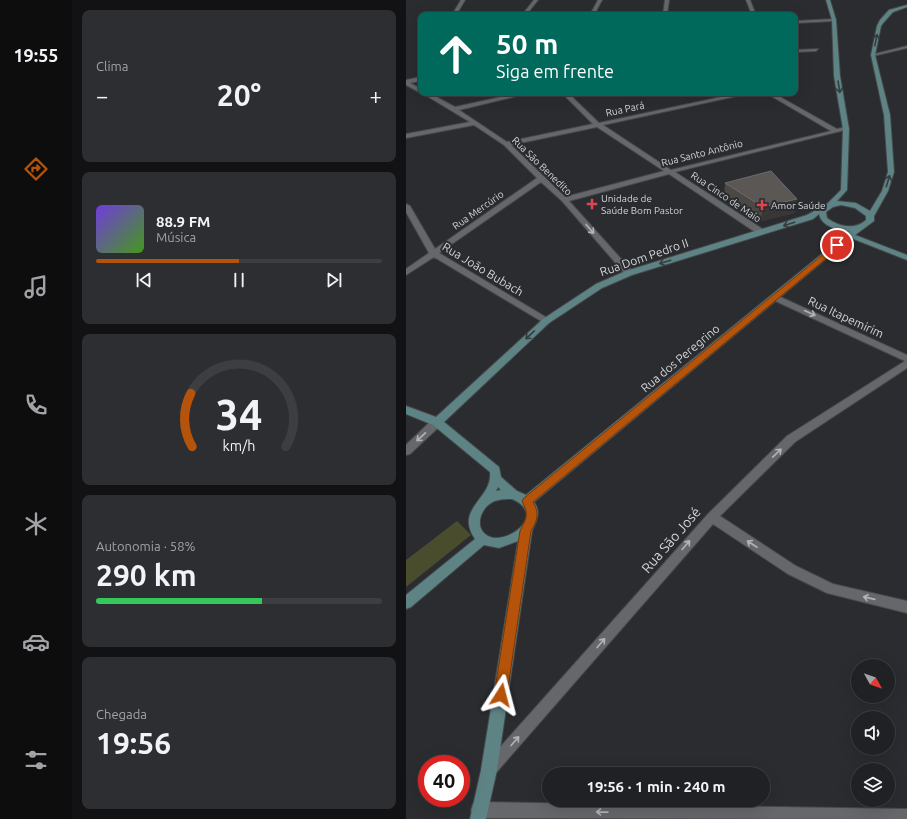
<!DOCTYPE html>
<html lang="pt">
<head>
<meta charset="utf-8">
<style>
	:root { --surface:#202124; --page:#2d2e31; --text:#f1f3f6; --muted:#a2a3a6; --line:#3d3e41; --accent:#b45309 }
	body { margin:0; font-family:Ubuntu,sans-serif; background:var(--page); color:var(--text); height:100vh; display:flex; flex-direction:column; font-size:15px; white-space:nowrap }
	* { box-sizing:border-box; margin:0 }
	p { font-size:13px; color:var(--muted) }
	.icon { flex:none; width:22px; height:22px; fill:none; stroke:currentColor; stroke-width:2; stroke-linecap:round; stroke-linejoin:round }
	.map { position:relative; flex:1; overflow:hidden }
	.panel { display:flex; flex-direction:column; gap:10px; padding:10px; background:#121214; width:334px }
	.panel>* { flex:none }
	.banner { position:absolute; left:12px; top:12px; width:380px; height:84px; border-radius:8px; box-shadow:0 4px 16px #0002,0 0 0 1px var(--line); background:#00695c; color:#fff; overflow:hidden }
	.needle { width:26px; rotate:130deg }
	.buttons { position:absolute; left:445px; top:659px; display:grid; gap:8px }
	.buttons a { display:grid; place-items:center; width:44px; height:44px; border-radius:50%; background:var(--surface); box-shadow:0 4px 16px #0002,0 0 0 1px var(--line); font-size:20px }
	.speed { position:absolute; left:12px; top:755px; display:flex; gap:8px; font-size:20px; font-weight:700; text-align:center }
	.speed>* { display:grid; place-content:center; width:52px; height:52px; border-radius:50%; background:var(--surface); box-shadow:0 4px 16px #0002,0 0 0 1px var(--line); line-height:1 }
	.speed .limit { border:6px solid #d22; background:#fff; color:#111 }
	.pin { position:absolute; display:grid; place-items:center; width:34px; height:34px; color:#fff; margin:-17px; border:2px solid #fff; border-radius:50%; box-shadow:0 1px 4px #0007 }
	.me { position:absolute; width:44px; margin:-22px; rotate:9deg; stroke-linejoin:round; filter:drop-shadow(0 0 3px #0008) }
	.turn { display:flex; align-items:center; gap:14px; height:84px; padding:0 12px; font-size:18px }
	.turn .icon { width:52px; height:52px; stroke-width:2.5 }
	.turn b { display:block; font-size:28px; line-height:34px }
	.big { font-size:30px; font-weight:700; line-height:1.1 }
	.panel .widget { flex:1; display:flex; flex-direction:column; justify-content:center; gap:6px; min-width:0; padding:0 14px; border-radius:8px; background:var(--page) }
	.panel .dial { align-items:center; gap:0 }
	.dial svg { height:104px; overflow:visible; fill:none; stroke:var(--line); stroke-width:7; stroke-linecap:round; text-anchor:middle }
	.dial text { fill:var(--text); stroke:none }
	.song { display:flex; align-items:center; gap:12px }
	.cover { width:48px; height:48px; border-radius:6px; background:linear-gradient(135deg,hsl(260 70% 55%),hsl(100 70% 35%)) }
	.played { height:4px; border-radius:2px; background:linear-gradient(90deg,var(--accent) 50%,var(--line) 50%) }
	.keys { display:flex; justify-content:space-around; direction:ltr }
	.heat { display:flex; justify-content:space-between; align-items:center; font-size:22px; direction:ltr }
	.charge { height:6px; border-radius:3px; background:linear-gradient(90deg,#34c759 58%,var(--line) 0) }
	.trip { position:absolute; left:136px; top:767px; width:228px; height:40px; border-radius:20px; background:var(--surface); box-shadow:0 4px 16px #0002,0 0 0 1px var(--line); font-weight:700; line-height:40px; text-align:center }
	main { display:flex; flex:1; min-height:0 }
	.tabs { display:flex; flex-direction:column; width:72px; justify-content:space-around; align-items:center; background:#0d0d0e; color:var(--muted) }
	.tabs .icon { width:28px; height:28px }
	.tabs .active { color:var(--accent) }
	.tabs b { font-size:18px; color:var(--text) }
	.map>svg:first-child { display:block }
	.green { fill:#494c2d }
	.lines { fill:none; stroke-linecap:round; stroke-linejoin:round }
	.street-casing { stroke:#454749; stroke-width:2 }
	.secondary-casing { stroke:#454749; stroke-width:2 }
	.street { fill:#65676b; fill-rule:evenodd }
	.secondary { fill:#5e8384; fill-rule:evenodd }
	.wall { fill:#4c4846 }
	.shaded-wall { fill:#383637 }
	.building { fill:#5b5755; stroke:#6e6a6a }
	.oneway { stroke:#343d41 }
	.oneway2 { stroke:#b2b3b6 }
	.route { fill:#b45309; stroke:#753606 }
	.health-dot { fill:#e0444e; stroke:#2a2c30; stroke-width:1.5 }
	.labels { text-anchor:middle; dominant-baseline:central; stroke-width:4; stroke-linejoin:round; paint-order:stroke }
	.far-street-label { font-size:10px; fill:#d3d4d6; stroke:#2a2c30 }
	.far-poi-label { font-size:10px; fill:#d3d4d6; stroke:#2a2c30; text-anchor:start }
	.street-label { font-size:12px; fill:#d3d4d6; stroke:#2a2c30 }
	.near-street-label { font-size:14px; fill:#d3d4d6; stroke:#2a2c30 }
</style>
</head>
<body>
<main>
<nav class="tabs">
<b>19:55</b>
<svg class="icon active" aria-label="directions" viewBox="0 0 24 24"><path d="M12 3l9 9-9 9-9-9zM9 14v-3h6M13 9l2 2-2 2"/></svg>
<svg class="icon" aria-label="music" viewBox="0 0 24 24"><path d="M9 18V5l10-2v13"/><circle cx="6" cy="18" r="3"/><circle cx="16" cy="16" r="3"/></svg>
<svg class="icon" aria-label="phone" viewBox="0 0 24 24"><path d="M5 4h4l2 5-3 2q2 4 5 5l2-3 5 2v4C11 20 4 13 5 4z"/></svg>
<svg class="icon" aria-label="climate" viewBox="0 0 24 24"><path d="M12 3v18M4 7l16 10M4 17L20 7"/></svg>
<svg class="icon" aria-label="car" viewBox="0 0 24 24"><path d="M5 17H2v-5l4-1 3-4h7l3 4 3 1v5h-3M9 17h6M6 11h13"/><circle cx="7" cy="17" r="2"/><circle cx="17" cy="17" r="2"/></svg>
<svg class="icon" aria-label="filters" viewBox="0 0 24 24"><path d="M4 7h16M4 17h16"/><circle cx="9" cy="7" r="2"/><circle cx="15" cy="17" r="2"/></svg>
</nav>
<section class="panel">
<div class="widget"><p>Clima</p>
<div class="heat"><a>−</a><b class="big">20°</b><a>+</a></div>
</div>
<div class="widget">
<div class="song"><i class="cover"></i><div><b>88.9 FM</b><p>Música</p></div></div>
<div class="played"></div>
<div class="keys"><svg class="icon" aria-label="previous" viewBox="0 0 24 24"><path d="M18 5L8 12l10 7zM5 5v14"/></svg><svg class="icon" aria-label="pause" viewBox="0 0 24 24"><path d="M8 5v14M16 5v14"/></svg><svg class="icon" aria-label="next" viewBox="0 0 24 24"><path d="M6 5l10 7-10 7zM19 5v14"/></svg></div>
</div>
<div class="widget dial"><svg viewBox="0 0 100 80">
<path d="M14 69A42 42 0 1 1 86 69"/>
<path d="M14 69A42 42 0 0 1 13 28" stroke="#b45309"/>
<text x="50" y="56" font-size="32" font-weight="700">34</text>
<text x="50" y="72" font-size="11">km/h</text>
</svg></div>
<div class="widget"><p>Autonomia · 58%</p><b class="big">290 km</b><div class="charge"></div></div>
<div class="widget"><p>Chegada</p><b class="big">19:56</b></div>
</section>
<div class="map">
<svg width="501" height="819" viewBox="0 0 501 819">
	<rect width="100%" height="100%" fill="#2a2c30"/>
	<polygon class="green" points="51,521 65,535 0,587 0,560"/>
	<g class="lines">
		<defs>
			<g id="street">
				<polygon points="55,0 59,0 50,15 46,15"/>
				<polygon points="128,0 132,0 120,15 116,15"/>
				<polygon points="192,0 196,0 188,15 184,15"/>
				<polygon points="259,0 263,0 261,15 257,15"/>
				<polygon points="340,0 344,0 350,15 346,15"/>
				<polygon points="430,19 428,21 389,23 389,21"/>
				<polygon points="501,46 501,48 467,56 465,55"/>
				<polygon points="412,49 410,51 389,52 389,50"/>
				<polygon points="15,77 15,81 4,83 15,89 15,93 0,85 0,80"/>
				<path d="M16 93H23L49 107 113 93H124L53 110 101 142 187 124 156 93H162L193 123 334 93H345L197 125 265 170 425 131 360 93H367L431 129 440 127 443 129 269 172 358 230V234H352L263 174 163 201 226 271V275H220L156 201 135 182 33 253 143 319 144 321 143 323 140 324 28 257 0 275V269L23 253 0 212V204L4 206 29 249 131 178 98 145 68 125 0 138V134L64 122ZM191 127 258 171 159 197 105 145Z"/>
				<polygon points="368,294 501,355 501,368 389,442 314,516 390,566 427,584 501,601 501,613 421,593 382,574 307,524 89,774 84,777 79,774 76,769 79,764 302,514 381,436 499,361 365,299 364,297"/>
				<polygon points="31,418 35,419 36,422 35,425 4,454 0,455 0,445 27,419"/>
				<polygon points="73,802 501,809 501,819 73,818 67,816 65,810 67,804"/>
			</g>
			<path id="secondary" d="M420 0H424L430 20 434 76 443 129 441 190 431 201 450 203 464 211 476 191 482 172 478 115 465 55 471 26 474 20 483 10 501 5V7L487 12 478 22 475 26 469 55 484 115 488 172 482 191 468 216V221L449 235 501 255V260L445 238 128 502C135 512 131 520 126 531L91 770 80 819H64L75 770 112 541 93 548 78 545 5 607 0 609V595L69 539C48 508 87 499 84 472L27 425 0 414V406L30 417 137 319 190 284 220 271 401 215 421 204 435 190 437 129 428 76 426 20ZM435 205 449 208 460 216V220C449 230 433 227 421 218L420 212 427 207ZM413 214C416 227 433 231 445 231L437 232 436 234 438 236 120 495 111 491 95 477 93 467 38 422 143 323 196 288 226 275 407 219ZM92 487 95 490 90 491ZM106 499C143 515 100 546 82 536 68 528 74 510 85 503 91 499 99 499 106 499Z"/>
		</defs>
		<use href="#street" class="street-casing"/>
		<use href="#secondary" class="secondary-casing"/>
		<use href="#street" class="street"/>
		<use href="#secondary" class="secondary"/>
	</g>
	<polygon class="wall" points="319,183 389,213 355,221 318,197"/>
	<polygon class="shaded-wall" points="391,199 389,213 355,221 357,207"/>
	<polygon class="building" points="365,171 391,199 357,207 319,183"/>
	<defs><path id="oneway-shaft" d="M-6 0H5M1.5-3L5.5 0L1.5 3" fill="none" stroke-width="1.6" stroke-linecap="round" stroke-linejoin="round"/></defs>
	<g class="oneway">
		<use href="#oneway-shaft" transform="translate(470 40) rotate(-79)"/>
		<use href="#oneway-shaft" transform="translate(433 87) rotate(81)"/>
		<use href="#oneway-shaft" transform="translate(482 181) rotate(-73)"/>
		<use href="#oneway-shaft" transform="translate(383 224) rotate(162)"/>
		<use href="#oneway-shaft" transform="translate(259 262) rotate(163)"/>
		<use href="#oneway-shaft" transform="translate(124 335) rotate(137)"/>
	</g>
	<g class="oneway2">
		<use href="#oneway-shaft" transform="translate(184 229) rotate(49)"/>
		<use href="#oneway-shaft" transform="translate(404 313) rotate(25)"/>
		<use href="#oneway-shaft" transform="translate(15 437) rotate(137)"/>
		<use href="#oneway-shaft" transform="translate(371 453) rotate(-44)"/>
		<use href="#oneway-shaft" transform="translate(346 544) rotate(-147)"/>
		<use href="#oneway-shaft" transform="translate(280 545) rotate(-49)"/>
		<use href="#oneway-shaft" transform="translate(463 598) rotate(-167)"/>
		<use href="#oneway-shaft" transform="translate(195 643) rotate(-49)"/>
		<use href="#oneway-shaft" transform="translate(109 741) rotate(-49)"/>
		<use href="#oneway-shaft" transform="translate(196 812) rotate(-179)"/>
	</g>
	<path class="route" d="M431 243 434 244V247L127 502C134 513 131 521 125 531L101 695 99 700 95 701 90 700 88 695 114 531C121 517 123 515 116 501L118 498Z"/>
	<g class="health-dot">
		<path d="M184 198h4v4h4v4h-4v4h-4v-4h-4v-4h4z"/>
		<path d="M354 199h4v4h4v4h-4v4h-4v-4h-4v-4h4z"/>
	</g>
	<g class="labels">
		<g class="far-street-label">
			<text transform="translate(219 109) rotate(-12)">Rua Pará</text>
			<text transform="translate(296 153) rotate(-14)">Rua Santo Antônio</text>
			<text transform="translate(136 166) rotate(44)">Rua São Benedito</text>
			<text transform="translate(320 197) rotate(34)">Rua Cinco de Maio</text>
			<text transform="translate(72 210) rotate(-35)">Rua Mercúrio</text>
		</g>
		<g class="far-poi-label">
			<text x="195" y="198">Unidade de<tspan x="195" dy="12">Saúde Bom Pastor</tspan></text>
			<text x="365" y="205">Amor Saúde</text>
		</g>
		<g class="street-label">
			<text transform="translate(238 257) rotate(-19)">Rua Dom Pedro II</text>
			<text transform="translate(77 269) rotate(31)">Rua João Bubach</text>
			<text transform="translate(440 317) rotate(25)">Rua Itapemirim</text>
			<text transform="translate(274 358) rotate(-40)">Rua dos Peregrino</text>
		</g>
		<g class="near-street-label">
			<text transform="translate(265 540) rotate(-49)">Rua São José</text>
		</g>
	</g>
</svg>
<div class="buttons">
<a><svg class="needle" viewBox="-14 -14 28 28"><path d="M0-13l5 13h-10z" fill="#e53935"/><path d="M0 13l5-13h-10z" fill="#a2a3a6"/></svg></a>
<a><svg class="icon" aria-label="sound" viewBox="0 0 24 24"><path d="M4 9h4l5-4v14l-5-4H4zM17 9q2 3 0 6"/></svg></a>
<a><svg class="icon" aria-label="layers" viewBox="0 0 24 24"><path d="M12 4l9 5-9 5-9-5zM3 14l9 5 9-5"/></svg></a>
</div>
<div class="speed"><div class="limit">40</div></div>
<div class="pin" style="left:431px;top:245px;background:#d93025"><svg class="icon" aria-label="arrive" viewBox="0 0 24 24"><path d="M6 21V4h12l-3 4 3 4H6"/></svg></div>
<svg class="me" style="left:95px;top:695px" viewBox="-20 -20 40 40"><path d="M0-17L14 15 0 8-14 15z" fill="#b45309" stroke="#fff" stroke-width="4"/></svg>
<div class="trip">19:56 · 1 min · 240 m</div>
<div class="banner">
<div class="turn"><svg class="icon" aria-label="ahead" viewBox="0 0 24 24"><path d="M12 20V5M6 11l6-6 6 6"/></svg><div><b>50 m</b>Siga em frente</div></div>
</div>
</div>
</main>
</body>
</html>
